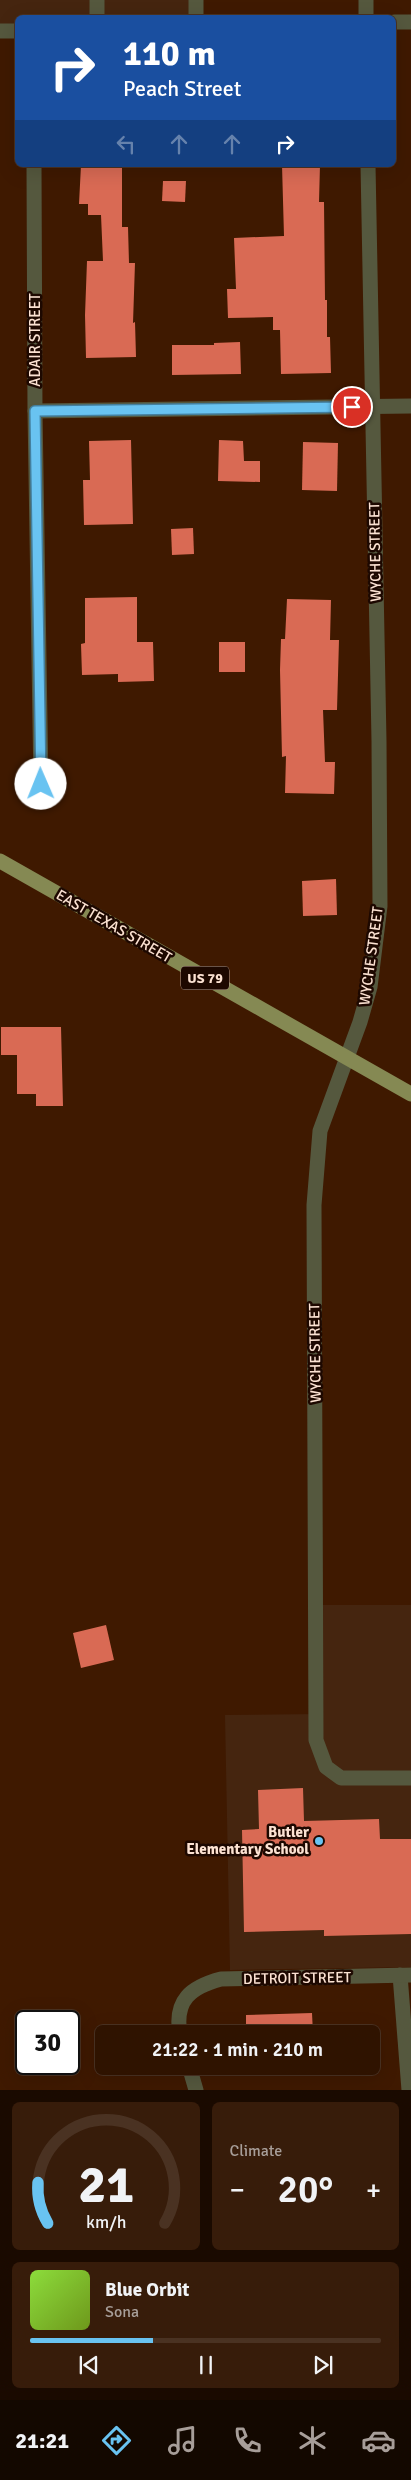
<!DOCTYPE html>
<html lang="en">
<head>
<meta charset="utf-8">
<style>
	:root { --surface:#2f1300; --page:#371c0a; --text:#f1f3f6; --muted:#a79e99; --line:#4a3222; --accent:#69c3f1 }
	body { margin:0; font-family:Signika,sans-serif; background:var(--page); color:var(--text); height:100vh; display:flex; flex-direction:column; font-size:19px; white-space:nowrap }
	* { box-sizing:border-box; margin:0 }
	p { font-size:16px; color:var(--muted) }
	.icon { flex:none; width:28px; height:28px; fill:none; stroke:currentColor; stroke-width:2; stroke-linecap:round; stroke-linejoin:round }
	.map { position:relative; height:2090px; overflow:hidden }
	.details { display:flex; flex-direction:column; gap:12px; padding:12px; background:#1a0a00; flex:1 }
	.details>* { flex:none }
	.top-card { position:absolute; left:15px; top:15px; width:381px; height:152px; border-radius:8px; box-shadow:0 5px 20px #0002,0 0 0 1px var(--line); background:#1a4fa0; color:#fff; overflow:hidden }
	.speed { position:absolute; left:15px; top:2010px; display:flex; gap:10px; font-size:25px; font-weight:700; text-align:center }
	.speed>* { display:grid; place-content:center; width:65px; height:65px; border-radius:50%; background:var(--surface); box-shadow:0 5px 20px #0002,0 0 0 1px var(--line); line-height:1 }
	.speed .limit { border:2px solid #111; border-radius:8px; background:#fff; color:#111 }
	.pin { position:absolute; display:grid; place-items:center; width:42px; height:42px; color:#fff; margin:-21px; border:2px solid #fff; border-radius:50%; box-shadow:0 1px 5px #0007 }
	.me { position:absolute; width:55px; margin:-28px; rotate:359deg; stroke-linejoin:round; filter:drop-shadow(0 0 4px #0008) }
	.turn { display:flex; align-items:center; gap:18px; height:105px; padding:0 25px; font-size:22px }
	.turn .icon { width:65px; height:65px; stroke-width:2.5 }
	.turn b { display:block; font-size:35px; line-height:42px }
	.lanes { display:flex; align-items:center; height:48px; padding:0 25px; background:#0003; justify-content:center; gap:25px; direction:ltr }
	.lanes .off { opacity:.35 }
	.big { font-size:38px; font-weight:600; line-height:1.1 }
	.details .widget { flex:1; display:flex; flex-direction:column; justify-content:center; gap:8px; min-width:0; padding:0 18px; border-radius:8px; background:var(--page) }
	.details .dial { align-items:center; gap:0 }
	.dial svg { height:130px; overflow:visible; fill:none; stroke:var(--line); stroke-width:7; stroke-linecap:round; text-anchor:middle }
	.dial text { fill:var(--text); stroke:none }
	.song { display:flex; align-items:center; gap:15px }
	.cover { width:60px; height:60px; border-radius:8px; background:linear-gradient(135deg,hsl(90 70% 55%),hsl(80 70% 35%)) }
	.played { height:5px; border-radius:2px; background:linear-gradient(90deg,var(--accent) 35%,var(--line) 35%) }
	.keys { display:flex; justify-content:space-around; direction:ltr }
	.heat { display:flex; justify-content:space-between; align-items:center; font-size:28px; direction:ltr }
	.details .tiles { flex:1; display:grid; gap:12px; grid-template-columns:1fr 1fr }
	.widget:last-child { grid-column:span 2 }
	.trip { position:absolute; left:95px; top:2025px; width:285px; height:50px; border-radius:8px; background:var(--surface); box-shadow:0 5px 20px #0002,0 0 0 1px var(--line); font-weight:600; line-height:50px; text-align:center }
	.dock { display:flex; height:80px; justify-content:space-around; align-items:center; background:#130800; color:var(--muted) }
	.dock .icon { width:35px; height:35px }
	.dock .active { color:var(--accent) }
	.dock b { font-size:22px; color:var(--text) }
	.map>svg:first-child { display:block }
	.built { fill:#45250f }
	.building { fill:#d96a54 }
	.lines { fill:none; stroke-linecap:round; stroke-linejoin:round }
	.minor { stroke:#55583e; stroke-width:15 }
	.major { stroke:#858953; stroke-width:15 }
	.route-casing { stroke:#447f9d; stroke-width:12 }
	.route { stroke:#69c3f1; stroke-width:9 }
	.poi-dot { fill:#69c3f1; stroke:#1d0800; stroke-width:2 }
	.labels { text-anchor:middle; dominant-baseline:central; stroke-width:5; stroke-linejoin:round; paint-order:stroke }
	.shield { fill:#1d0800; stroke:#b9a193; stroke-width:1 }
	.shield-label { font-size:14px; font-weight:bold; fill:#fce2d2 }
	.street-label { font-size:15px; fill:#fce2d2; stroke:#1d0800 }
	.poi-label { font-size:15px; font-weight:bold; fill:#fce2d2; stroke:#1d0800; text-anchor:end }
</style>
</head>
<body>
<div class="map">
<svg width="411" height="2090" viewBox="0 0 411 2090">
	<rect width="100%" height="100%" fill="#3f1900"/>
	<g class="built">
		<polygon points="0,0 196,0 196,17 18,18 17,29 0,29"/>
		<polygon points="320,1605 411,1605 411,1967 230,1970 225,1715 320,1714"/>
	</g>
	<g class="building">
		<polygon points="81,165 122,165 122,227 128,227 129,263 135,263 133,323 135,322 136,357 86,358 85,315 87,261 103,261 101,215 88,215 88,204 79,204"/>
		<polygon points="282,165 320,165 319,202 324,202 325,300 327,300 327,337 330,337 331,373 281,374 280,330 273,330 273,317 228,318 227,289 236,289 234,238 284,236"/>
		<polygon points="163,181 186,181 185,202 162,201"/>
		<polygon points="240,342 241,374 172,375 172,345 214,345 214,343"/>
		<polygon points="131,440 133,524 84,525 83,480 90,480 89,441"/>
		<polygon points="219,440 243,441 244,461 260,461 260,482 218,481"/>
		<polygon points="303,442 338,443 337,491 302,490"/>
		<polygon points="193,528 194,554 172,555 171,529"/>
		<polygon points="137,597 137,642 153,642 154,681 118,682 118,674 82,675 81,644 85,643 85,598"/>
		<polygon points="287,599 331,600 330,640 339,640 337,710 323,710 325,762 335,762 334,794 285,793 286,756 282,757 280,670 281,639 285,639"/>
		<rect x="219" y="642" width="26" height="30"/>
		<polygon points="336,879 337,915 303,916 302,881"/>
		<polygon points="1,1027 61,1027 63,1106 36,1106 36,1094 17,1094 17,1055 1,1055"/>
		<polygon points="106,1625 114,1660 81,1668 73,1633"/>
		<polygon points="303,1788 304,1821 379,1819 380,1839 411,1839 411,1934 324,1936 324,1930 244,1932 242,1830 259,1829 258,1790"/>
		<polygon points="312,2013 313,2034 246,2034 246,2015"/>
		<polygon points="248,2066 274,2066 274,2070 248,2071"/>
	</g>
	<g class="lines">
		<g class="minor">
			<polyline points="97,0 97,18"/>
			<polyline points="196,0 196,18"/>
			<polyline points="366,0 366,18"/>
			<polyline points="394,22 411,22"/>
			<polyline points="0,31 18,31"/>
			<polyline points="34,165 35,411 41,784"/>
			<polyline points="368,165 379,741 380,906 370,987 360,1022 320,1131 314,1205 316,1740 326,1767 341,1778 411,1778"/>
			<polyline points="35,411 411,406"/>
			<polyline points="400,1975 409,2090"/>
			<path d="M180 2034C174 2000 191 1987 221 1979L411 1975"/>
			<polyline points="189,2066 196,2090"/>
		</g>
		<polyline class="major" points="0,861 411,1094"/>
	</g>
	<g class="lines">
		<defs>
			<polyline id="route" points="41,784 35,411 352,407"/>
		</defs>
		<use href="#route" class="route-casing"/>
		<use href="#route" class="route"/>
	</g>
	<circle class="poi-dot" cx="319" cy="1841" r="5"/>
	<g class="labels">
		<rect class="shield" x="181" y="966.5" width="48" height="23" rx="4"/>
		<g class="shield-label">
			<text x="205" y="978">US 79</text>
		</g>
		<g class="street-label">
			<text transform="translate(35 340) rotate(-90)">ADAIR STREET</text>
			<text transform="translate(375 552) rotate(-91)">WYCHE STREET</text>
			<text transform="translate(114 926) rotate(30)">EAST TEXAS STREET</text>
			<text transform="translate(371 956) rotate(-82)">WYCHE STREET</text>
			<text transform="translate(315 1353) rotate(-91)">WYCHE STREET</text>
			<text transform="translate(297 1978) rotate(-1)">DETROIT STREET</text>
		</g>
		<g class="poi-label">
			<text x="309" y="1832">Butler<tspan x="309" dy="17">Elementary School</tspan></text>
		</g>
	</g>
</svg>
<div class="speed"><div class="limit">30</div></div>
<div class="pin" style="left:352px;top:407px;background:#d93025"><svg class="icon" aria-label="arrive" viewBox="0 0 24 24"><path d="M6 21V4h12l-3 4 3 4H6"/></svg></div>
<svg class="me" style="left:41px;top:784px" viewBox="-20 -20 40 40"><circle r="19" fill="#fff"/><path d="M0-13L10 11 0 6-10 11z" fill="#69c3f1"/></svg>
<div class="trip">21:22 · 1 min · 210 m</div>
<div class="top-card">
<div class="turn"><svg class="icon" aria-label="right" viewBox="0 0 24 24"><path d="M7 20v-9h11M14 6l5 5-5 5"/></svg><div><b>110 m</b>Peach Street</div></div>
<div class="lanes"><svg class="icon off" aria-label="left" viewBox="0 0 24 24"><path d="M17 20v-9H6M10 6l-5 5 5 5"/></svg><svg class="icon off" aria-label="ahead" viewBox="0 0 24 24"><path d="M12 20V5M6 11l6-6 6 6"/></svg><svg class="icon off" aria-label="ahead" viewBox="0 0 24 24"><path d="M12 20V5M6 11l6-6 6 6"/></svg><svg class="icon" aria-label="right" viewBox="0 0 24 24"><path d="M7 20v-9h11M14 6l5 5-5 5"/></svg></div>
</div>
</div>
<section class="details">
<div class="tiles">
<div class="widget dial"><svg viewBox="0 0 100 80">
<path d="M14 69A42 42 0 1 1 86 69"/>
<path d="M14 69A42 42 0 0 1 8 44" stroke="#69c3f1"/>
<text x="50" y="56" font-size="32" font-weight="700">21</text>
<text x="50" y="72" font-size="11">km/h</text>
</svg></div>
<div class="widget"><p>Climate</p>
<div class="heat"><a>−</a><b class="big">20°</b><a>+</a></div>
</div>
<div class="widget">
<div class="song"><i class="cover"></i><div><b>Blue Orbit</b><p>Sona</p></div></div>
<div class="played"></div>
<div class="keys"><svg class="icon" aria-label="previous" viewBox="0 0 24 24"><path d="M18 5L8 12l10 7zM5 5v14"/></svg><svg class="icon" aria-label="pause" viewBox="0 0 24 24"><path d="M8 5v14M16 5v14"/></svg><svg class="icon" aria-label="next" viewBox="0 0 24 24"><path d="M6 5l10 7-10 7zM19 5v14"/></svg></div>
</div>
</div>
</section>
<nav class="dock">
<b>21:21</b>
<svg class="icon active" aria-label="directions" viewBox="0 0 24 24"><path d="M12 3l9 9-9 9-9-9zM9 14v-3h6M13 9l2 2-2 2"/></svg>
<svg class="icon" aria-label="music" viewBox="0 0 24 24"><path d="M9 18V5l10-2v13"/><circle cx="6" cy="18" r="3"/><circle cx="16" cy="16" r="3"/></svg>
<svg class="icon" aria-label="phone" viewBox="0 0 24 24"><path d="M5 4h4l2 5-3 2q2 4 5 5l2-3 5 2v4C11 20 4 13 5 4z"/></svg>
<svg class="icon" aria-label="climate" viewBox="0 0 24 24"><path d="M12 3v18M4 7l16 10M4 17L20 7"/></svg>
<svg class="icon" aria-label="car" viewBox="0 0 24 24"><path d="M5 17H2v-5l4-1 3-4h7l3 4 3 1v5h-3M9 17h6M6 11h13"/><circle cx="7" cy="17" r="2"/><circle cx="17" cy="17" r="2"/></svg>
</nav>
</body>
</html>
